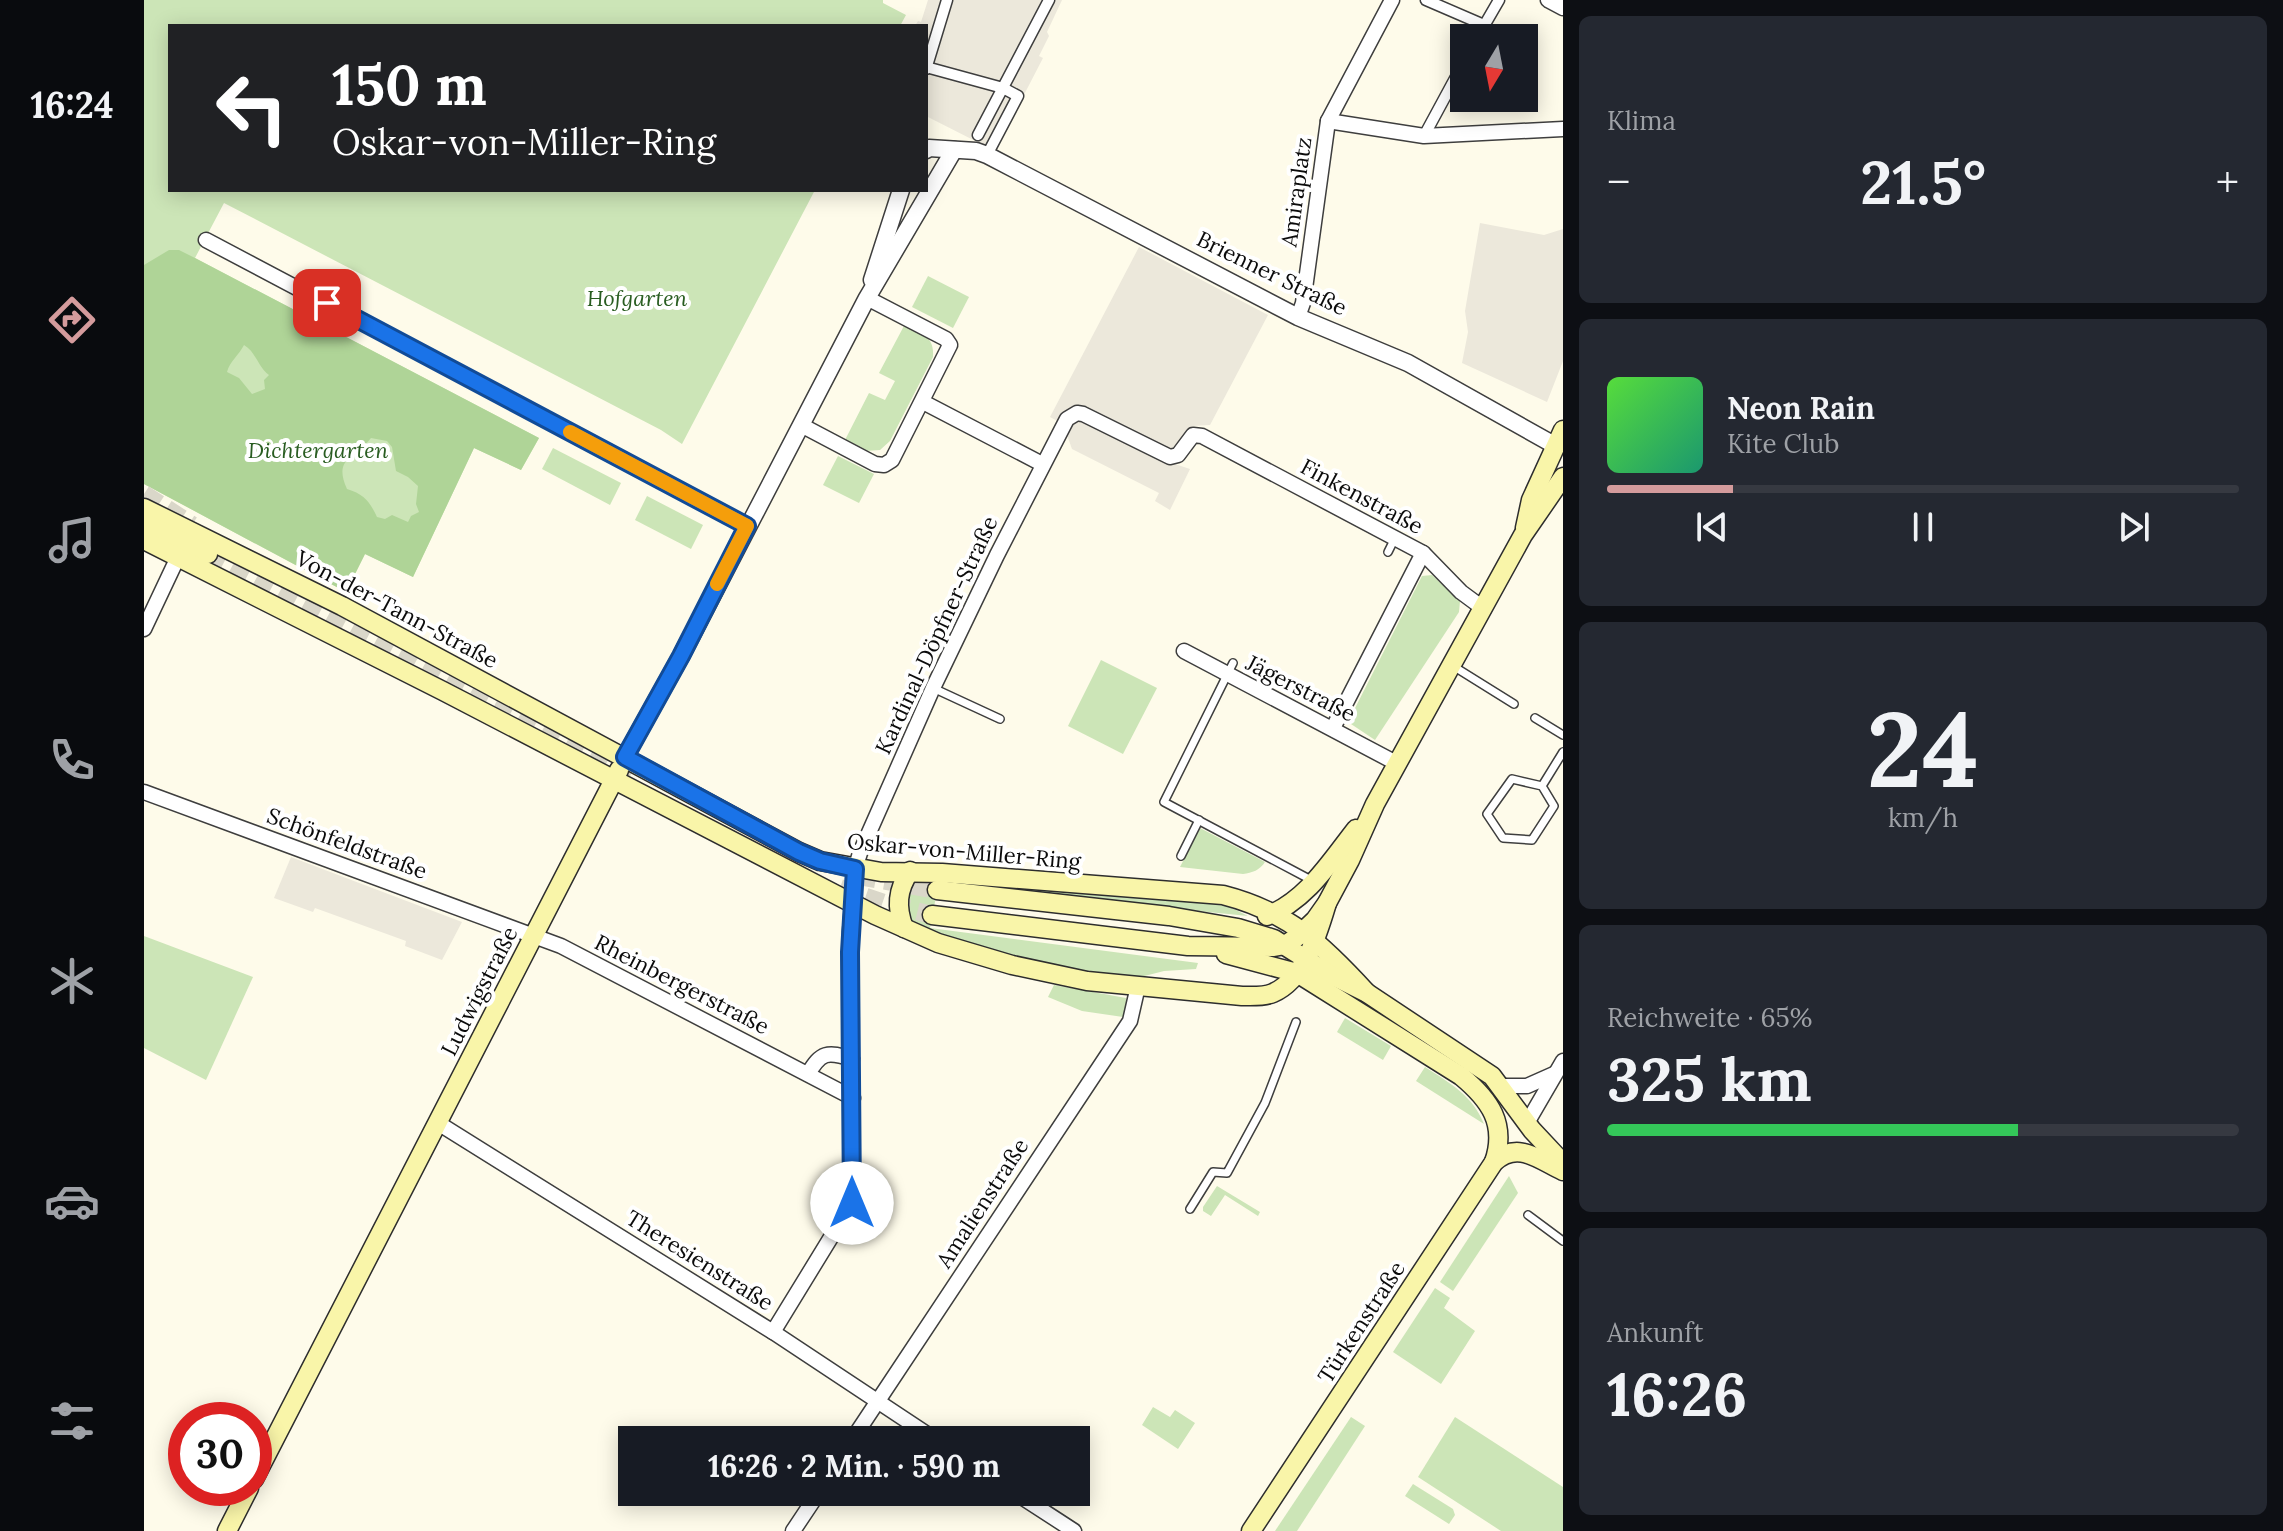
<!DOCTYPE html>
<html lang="de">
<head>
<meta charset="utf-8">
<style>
	:root { --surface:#171b24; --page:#242831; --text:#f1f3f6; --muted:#9ea1a6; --line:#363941; --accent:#d49b9c }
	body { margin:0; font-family:Lora,serif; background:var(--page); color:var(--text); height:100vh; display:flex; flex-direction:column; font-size:30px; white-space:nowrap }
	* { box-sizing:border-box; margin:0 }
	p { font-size:26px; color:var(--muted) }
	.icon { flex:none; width:44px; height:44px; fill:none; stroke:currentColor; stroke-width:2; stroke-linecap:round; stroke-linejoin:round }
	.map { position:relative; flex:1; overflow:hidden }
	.side { display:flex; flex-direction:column; gap:16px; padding:16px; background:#0d0f14; width:720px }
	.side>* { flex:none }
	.banner { position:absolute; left:24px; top:24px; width:760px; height:168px; border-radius:0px; box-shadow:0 4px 20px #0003; background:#202124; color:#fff; overflow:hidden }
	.needle { width:52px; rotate:190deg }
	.tools { position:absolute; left:1306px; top:24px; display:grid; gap:16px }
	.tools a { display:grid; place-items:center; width:88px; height:88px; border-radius:0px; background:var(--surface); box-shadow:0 4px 20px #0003; font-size:40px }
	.speed { position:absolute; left:24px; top:1402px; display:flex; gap:16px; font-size:40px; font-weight:700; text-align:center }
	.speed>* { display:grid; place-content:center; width:104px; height:104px; border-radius:50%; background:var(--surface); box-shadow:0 4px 20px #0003; line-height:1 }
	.speed .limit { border:12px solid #d22; background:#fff; color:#111 }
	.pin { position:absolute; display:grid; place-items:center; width:68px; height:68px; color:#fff; margin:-34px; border-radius:16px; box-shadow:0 4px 12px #0006 }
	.me { position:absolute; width:88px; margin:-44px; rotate:0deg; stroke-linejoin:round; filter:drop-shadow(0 0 6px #0008) }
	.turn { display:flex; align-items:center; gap:28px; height:168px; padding:0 32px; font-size:36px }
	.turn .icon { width:104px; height:104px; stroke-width:2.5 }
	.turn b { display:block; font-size:56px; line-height:68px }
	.big { font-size:60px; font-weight:800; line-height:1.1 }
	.side .widget { flex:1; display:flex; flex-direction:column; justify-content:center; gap:12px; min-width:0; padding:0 28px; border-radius:12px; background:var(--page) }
	.side .dial { align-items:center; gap:0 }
	.dial b { font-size:104px; line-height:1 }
	.song { display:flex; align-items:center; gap:24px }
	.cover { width:96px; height:96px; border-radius:12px; background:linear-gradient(135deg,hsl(110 70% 55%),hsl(160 70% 35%)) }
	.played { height:8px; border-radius:4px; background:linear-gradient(90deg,var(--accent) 20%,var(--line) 20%) }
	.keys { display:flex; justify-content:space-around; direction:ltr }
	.heat { display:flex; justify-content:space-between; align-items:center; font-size:44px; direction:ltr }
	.charge { height:12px; border-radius:6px; background:linear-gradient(90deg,#34c759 65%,var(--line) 0) }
	.trip { position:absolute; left:474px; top:1426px; width:472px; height:80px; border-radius:0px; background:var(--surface); box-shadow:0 4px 20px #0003; font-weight:800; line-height:80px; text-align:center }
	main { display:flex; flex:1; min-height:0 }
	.menu { display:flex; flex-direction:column; width:144px; justify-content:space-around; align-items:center; background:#090b0e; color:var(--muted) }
	.menu .icon { width:56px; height:56px }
	.menu .active { color:var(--accent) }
	.menu b { font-size:36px; color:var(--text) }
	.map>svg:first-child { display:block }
	.green { fill:#cce5b7 }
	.forest { fill:#afd497; fill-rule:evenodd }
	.plaza { fill:#ece8db }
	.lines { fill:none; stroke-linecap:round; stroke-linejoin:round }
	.secondary-tunnel { stroke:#dad7c9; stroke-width:18; stroke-dasharray:18 9; stroke-linecap:butt }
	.service-casing { stroke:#3e3e3e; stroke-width:10 }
	.pedestrian-casing { stroke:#3e3e3e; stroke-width:13 }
	.minor-casing { stroke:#3e3e3e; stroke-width:17 }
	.tertiary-casing { stroke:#3e3e3e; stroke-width:19 }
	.secondary-casing { stroke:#2d2d2d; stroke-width:21 }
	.service { stroke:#fff; stroke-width:7 }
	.pedestrian { stroke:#fff; stroke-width:10 }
	.minor { stroke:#fff; stroke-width:14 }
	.tertiary { stroke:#fff; stroke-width:16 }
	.secondary { stroke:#f9f5a9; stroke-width:18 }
	.route-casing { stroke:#114b97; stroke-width:20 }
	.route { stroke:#1a73e8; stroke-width:14 }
	.slow { stroke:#f59e0b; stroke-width:14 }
	.labels { text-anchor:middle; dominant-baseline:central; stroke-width:8; stroke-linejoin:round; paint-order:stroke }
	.street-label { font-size:22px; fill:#0b0b0b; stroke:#fff }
	.park-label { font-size:22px; font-style:italic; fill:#295d21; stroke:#fff }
</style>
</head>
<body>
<main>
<nav class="menu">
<b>16:24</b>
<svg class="icon active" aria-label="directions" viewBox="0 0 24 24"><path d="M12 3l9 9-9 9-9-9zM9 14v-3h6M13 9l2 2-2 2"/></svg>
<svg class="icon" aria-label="music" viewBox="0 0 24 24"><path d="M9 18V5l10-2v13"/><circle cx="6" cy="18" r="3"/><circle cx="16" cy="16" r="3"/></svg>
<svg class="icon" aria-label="phone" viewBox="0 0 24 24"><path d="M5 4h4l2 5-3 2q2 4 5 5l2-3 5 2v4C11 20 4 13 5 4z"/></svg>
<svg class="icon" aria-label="climate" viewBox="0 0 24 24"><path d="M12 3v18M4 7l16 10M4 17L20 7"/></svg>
<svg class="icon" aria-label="car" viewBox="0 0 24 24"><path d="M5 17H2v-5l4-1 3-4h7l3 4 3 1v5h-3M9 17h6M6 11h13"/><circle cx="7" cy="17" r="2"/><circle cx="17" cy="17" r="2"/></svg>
<svg class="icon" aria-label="filters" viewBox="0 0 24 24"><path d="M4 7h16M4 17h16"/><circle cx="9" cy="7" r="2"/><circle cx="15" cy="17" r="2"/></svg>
</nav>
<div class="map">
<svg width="1419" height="1531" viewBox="0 0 1419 1531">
	<rect width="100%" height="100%" fill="#fefbea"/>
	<g class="green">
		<polygon points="0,0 739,0 739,3 762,15 756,26 26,26 26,190 671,190 538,444 517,430 80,203 51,258 395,438 377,470 330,448 269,577 221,554 202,592 0,484"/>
		<polygon points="784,276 825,297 809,328 768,307"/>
		<path d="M761 324C777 332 791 337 789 357L746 441 736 450 721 451 701 440 725 393 741 400 751 381 735 373Z"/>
		<polygon points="409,448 477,483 466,505 398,469"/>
		<polygon points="694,456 730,474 715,503 679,485"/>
		<polygon points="503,496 559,525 547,549 491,520"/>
		<polygon points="1288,575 1316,601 1315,612 1231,740 1204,722 1278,576"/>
		<polygon points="957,660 1013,688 979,754 924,726"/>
		<path d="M1056 828 1121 862C1116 870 1108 873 1099 874L1036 867Z"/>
		<polygon points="774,879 1054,899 1086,907 1104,916 885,894 795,881 786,928 1054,963 1052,969 1020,971 985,980 940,976 841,952 765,922 763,888"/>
		<polygon points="0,936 109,977 62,1080 0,1048"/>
		<polygon points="910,985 982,998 984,1007 979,1017 938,1011 904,997"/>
		<polygon points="1201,1018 1247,1046 1239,1060 1193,1032"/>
		<path d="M1281 1067C1306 1083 1329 1096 1340 1124L1272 1081Z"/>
		<polygon points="1365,1176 1374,1193 1309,1291 1296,1282"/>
		<polygon points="1073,1186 1116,1212 1114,1216 1081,1195 1067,1216 1059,1211 1059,1207"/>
		<polygon points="1291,1288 1306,1298 1300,1308 1331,1331 1297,1384 1249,1352"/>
		<polygon points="1009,1407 1026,1417 1031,1410 1051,1423 1034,1449 998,1425"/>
		<polygon points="1207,1417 1221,1426 1153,1531 1131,1531"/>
		<polygon points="1311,1417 1419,1487 1419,1531 1357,1531 1274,1477"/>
		<polygon points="1269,1484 1309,1509 1311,1515 1305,1524 1261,1496"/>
	</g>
	<path class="forest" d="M25 250H35L51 258 395 438 377 470 330 448 269 577 221 554 202 592 0 484V265ZM100 345C112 352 114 367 125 375L120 380 121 389 108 394 95 378 83 372C86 361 95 355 100 345ZM227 438 243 441 248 447 252 471 264 477 274 486 272 504 275 512 267 516 264 522 248 515 241 519 233 517C226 502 220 494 203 489 189 458 210 459 227 438Z"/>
	<g class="plaza">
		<polygon points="784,0 918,0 903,32 905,36 895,56 899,58 851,151 782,116 782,26 771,26 774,21 777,22"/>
		<polygon points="1336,223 1400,235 1419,229 1419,361 1403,402 1318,363 1324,332 1321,311"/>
		<polygon points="995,247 1124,315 1066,425 1048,426 1028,448 1026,457 1031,464 1046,469 1026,510 1011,501 1015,493 928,449 919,424 906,417"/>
		<polygon points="147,857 202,878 318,922 298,960 261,946 262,941 171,908 169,912 130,898"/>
	</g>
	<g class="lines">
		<g class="secondary-tunnel">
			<polyline points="0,494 48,525"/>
			<polyline points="64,554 485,778"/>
			<polyline points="714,876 793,890"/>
			<polyline points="696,888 740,903 788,915"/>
		</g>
		<defs>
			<g id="service">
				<polyline points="1244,552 1251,538"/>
				<polyline points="1089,663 1020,802 1169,881"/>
				<polyline points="1309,666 1370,704"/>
				<polyline points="789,688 856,719"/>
				<polyline points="1391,718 1419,735"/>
				<polyline points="1398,786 1368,779 1343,814 1359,838 1388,840 1410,806 1398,786 1419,752"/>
				<polyline points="1037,856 1055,820"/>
				<polyline points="1046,1209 1069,1172 1083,1173 1121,1103 1152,1022"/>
				<polyline points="1384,1215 1419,1241"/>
			</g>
			<g id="pedestrian">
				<polyline points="1282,0 1340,25"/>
				<polyline points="1333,38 1355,0"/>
				<polyline points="782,67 859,88 874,96 843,155"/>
				<polyline points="782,69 803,0"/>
				<polyline points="834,135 905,0"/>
				<polyline points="1280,136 1320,62"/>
			</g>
			<g id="minor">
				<polyline points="1404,0 1419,8"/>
				<polyline points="1184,121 1280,136 1419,129"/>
				<polyline points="62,240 603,526"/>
				<polyline points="1154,317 1159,303 1184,121 1248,0"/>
				<polyline points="779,402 898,464"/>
				<polyline points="657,425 731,464 740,465 748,460 806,345 802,339 723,298"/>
				<polyline points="0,629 34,557"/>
				<polyline points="1040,651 1254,764"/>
				<polyline points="1189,728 1279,553"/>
				<polyline points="0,792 417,946 709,1098"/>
				<path d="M664 1074C677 1052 683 1051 708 1059"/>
				<polyline points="1357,1086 1383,1086 1410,1074"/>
				<polyline points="294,1123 629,1332 792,1440"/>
				<polyline points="1383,1123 1419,1061"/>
				<polyline points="629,1332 708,1203 706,932 711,869 716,853 789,688 853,555 923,419 933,413 939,414 1026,457 1034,455 1049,435 1058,436 1279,553 1317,592 1340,609"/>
				<polyline points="708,1440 986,1021 994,986"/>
				<polyline points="870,1492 930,1531"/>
				<polyline points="649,1531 675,1492"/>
			</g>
			<g id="tertiary">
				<polyline points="782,150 785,148 832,151 843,155 1154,317 1264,363 1412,446"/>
				<polyline points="728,280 757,190"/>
				<polyline points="481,757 537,656 723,298 810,150"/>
			</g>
			<g id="secondary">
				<path d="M0 508 198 606 655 852 676 861 737 872 798 873 1079 895C1145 912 1178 944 1223 993"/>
				<polyline points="0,522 64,554"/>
				<polyline points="1381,528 1387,500 1419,430"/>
				<path d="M0 540 299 691 731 915 794 943 868 965 943 981 1098 996C1108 996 1120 997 1129 993 1161 979 1174 933 1183 903"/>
				<polyline points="793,890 1025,916 1094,928 1130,939 1187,975 1223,993 1348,1076 1388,1130 1419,1163"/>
				<polyline points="788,915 1044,946 1130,947 1141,945 1153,937 1171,920 1183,903 1206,860 1231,804 1379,535 1419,477"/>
				<path d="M1123 916C1163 900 1186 862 1212 829"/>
				<path d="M760 928C752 907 753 890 766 871"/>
				<path d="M1082 954 1153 973 1317 1076C1346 1100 1363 1124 1350 1162"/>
				<polyline points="110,1479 475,770"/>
				<polyline points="83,1531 105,1488"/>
				<path d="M1107 1531 1350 1162C1374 1140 1395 1160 1419 1171"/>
			</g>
		</defs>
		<use href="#service" class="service-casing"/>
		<use href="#pedestrian" class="pedestrian-casing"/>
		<use href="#minor" class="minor-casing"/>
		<use href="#tertiary" class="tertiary-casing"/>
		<use href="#secondary" class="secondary-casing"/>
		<use href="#service" class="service"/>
		<use href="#pedestrian" class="pedestrian"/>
		<use href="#minor" class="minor"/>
		<use href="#tertiary" class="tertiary"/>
		<use href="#secondary" class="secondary"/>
	</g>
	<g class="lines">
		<defs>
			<polyline id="route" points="183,303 603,526 537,656 481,757 655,852 676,861 711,869 706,952 708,1203"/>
		</defs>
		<use href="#route" class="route-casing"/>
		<use href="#route" class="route"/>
		<polyline class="slow" points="426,432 603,526 573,584"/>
	</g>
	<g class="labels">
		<g class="street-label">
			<text transform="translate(1152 192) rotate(-82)">Amiraplatz</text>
			<text transform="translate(1128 273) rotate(26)">Brienner Straße</text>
			<text transform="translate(1218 496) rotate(28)">Finkenstraße</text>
			<text transform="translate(253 609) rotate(28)">Von-der-Tann-Straße</text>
			<text transform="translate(792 635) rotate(-65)">Kardinal-Döpfner-Straße</text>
			<text transform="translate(1157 688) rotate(27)">Jägerstraße</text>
			<text transform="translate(203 843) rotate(20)">Schönfeldstraße</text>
			<text transform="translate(820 851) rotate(5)">Oskar-von-Miller-Ring</text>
			<text transform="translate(538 984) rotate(27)">Rheinbergerstraße</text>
			<text transform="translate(335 991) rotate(-63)">Ludwigstraße</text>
			<text transform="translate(838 1203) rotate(-57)">Amalienstraße</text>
			<text transform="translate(556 1260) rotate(32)">Theresienstraße</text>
			<text transform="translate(1217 1322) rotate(-57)">Türkenstraße</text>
		</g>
		<g class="park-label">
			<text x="493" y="298">Hofgarten</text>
			<text x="174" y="450">Dichtergarten</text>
		</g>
	</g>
</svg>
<div class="tools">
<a><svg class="needle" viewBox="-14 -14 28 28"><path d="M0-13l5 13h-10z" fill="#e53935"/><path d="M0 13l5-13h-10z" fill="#9ea1a6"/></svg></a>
</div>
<div class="speed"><div class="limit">30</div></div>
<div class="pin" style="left:183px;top:303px;background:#d93025"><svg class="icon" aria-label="arrive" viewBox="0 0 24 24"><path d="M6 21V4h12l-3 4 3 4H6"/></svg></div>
<svg class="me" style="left:708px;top:1203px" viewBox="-20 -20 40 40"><circle r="19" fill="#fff"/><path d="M0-13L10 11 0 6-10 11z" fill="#1a73e8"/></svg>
<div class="trip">16:26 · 2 Min. · 590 m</div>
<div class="banner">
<div class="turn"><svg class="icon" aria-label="left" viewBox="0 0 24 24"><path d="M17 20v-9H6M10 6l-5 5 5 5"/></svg><div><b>150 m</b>Oskar-von-Miller-Ring</div></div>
</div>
</div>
<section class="side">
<div class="widget"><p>Klima</p>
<div class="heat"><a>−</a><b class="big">21.5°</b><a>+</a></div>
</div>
<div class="widget">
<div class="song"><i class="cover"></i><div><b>Neon Rain</b><p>Kite Club</p></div></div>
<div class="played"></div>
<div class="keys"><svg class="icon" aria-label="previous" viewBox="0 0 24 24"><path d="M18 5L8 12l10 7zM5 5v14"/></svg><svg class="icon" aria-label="pause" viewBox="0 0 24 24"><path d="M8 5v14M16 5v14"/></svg><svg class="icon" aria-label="next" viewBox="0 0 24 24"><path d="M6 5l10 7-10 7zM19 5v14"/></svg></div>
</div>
<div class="widget dial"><b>24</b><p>km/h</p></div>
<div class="widget"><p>Reichweite · 65%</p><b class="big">325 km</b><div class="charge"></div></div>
<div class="widget"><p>Ankunft</p><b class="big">16:26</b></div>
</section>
</main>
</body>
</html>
